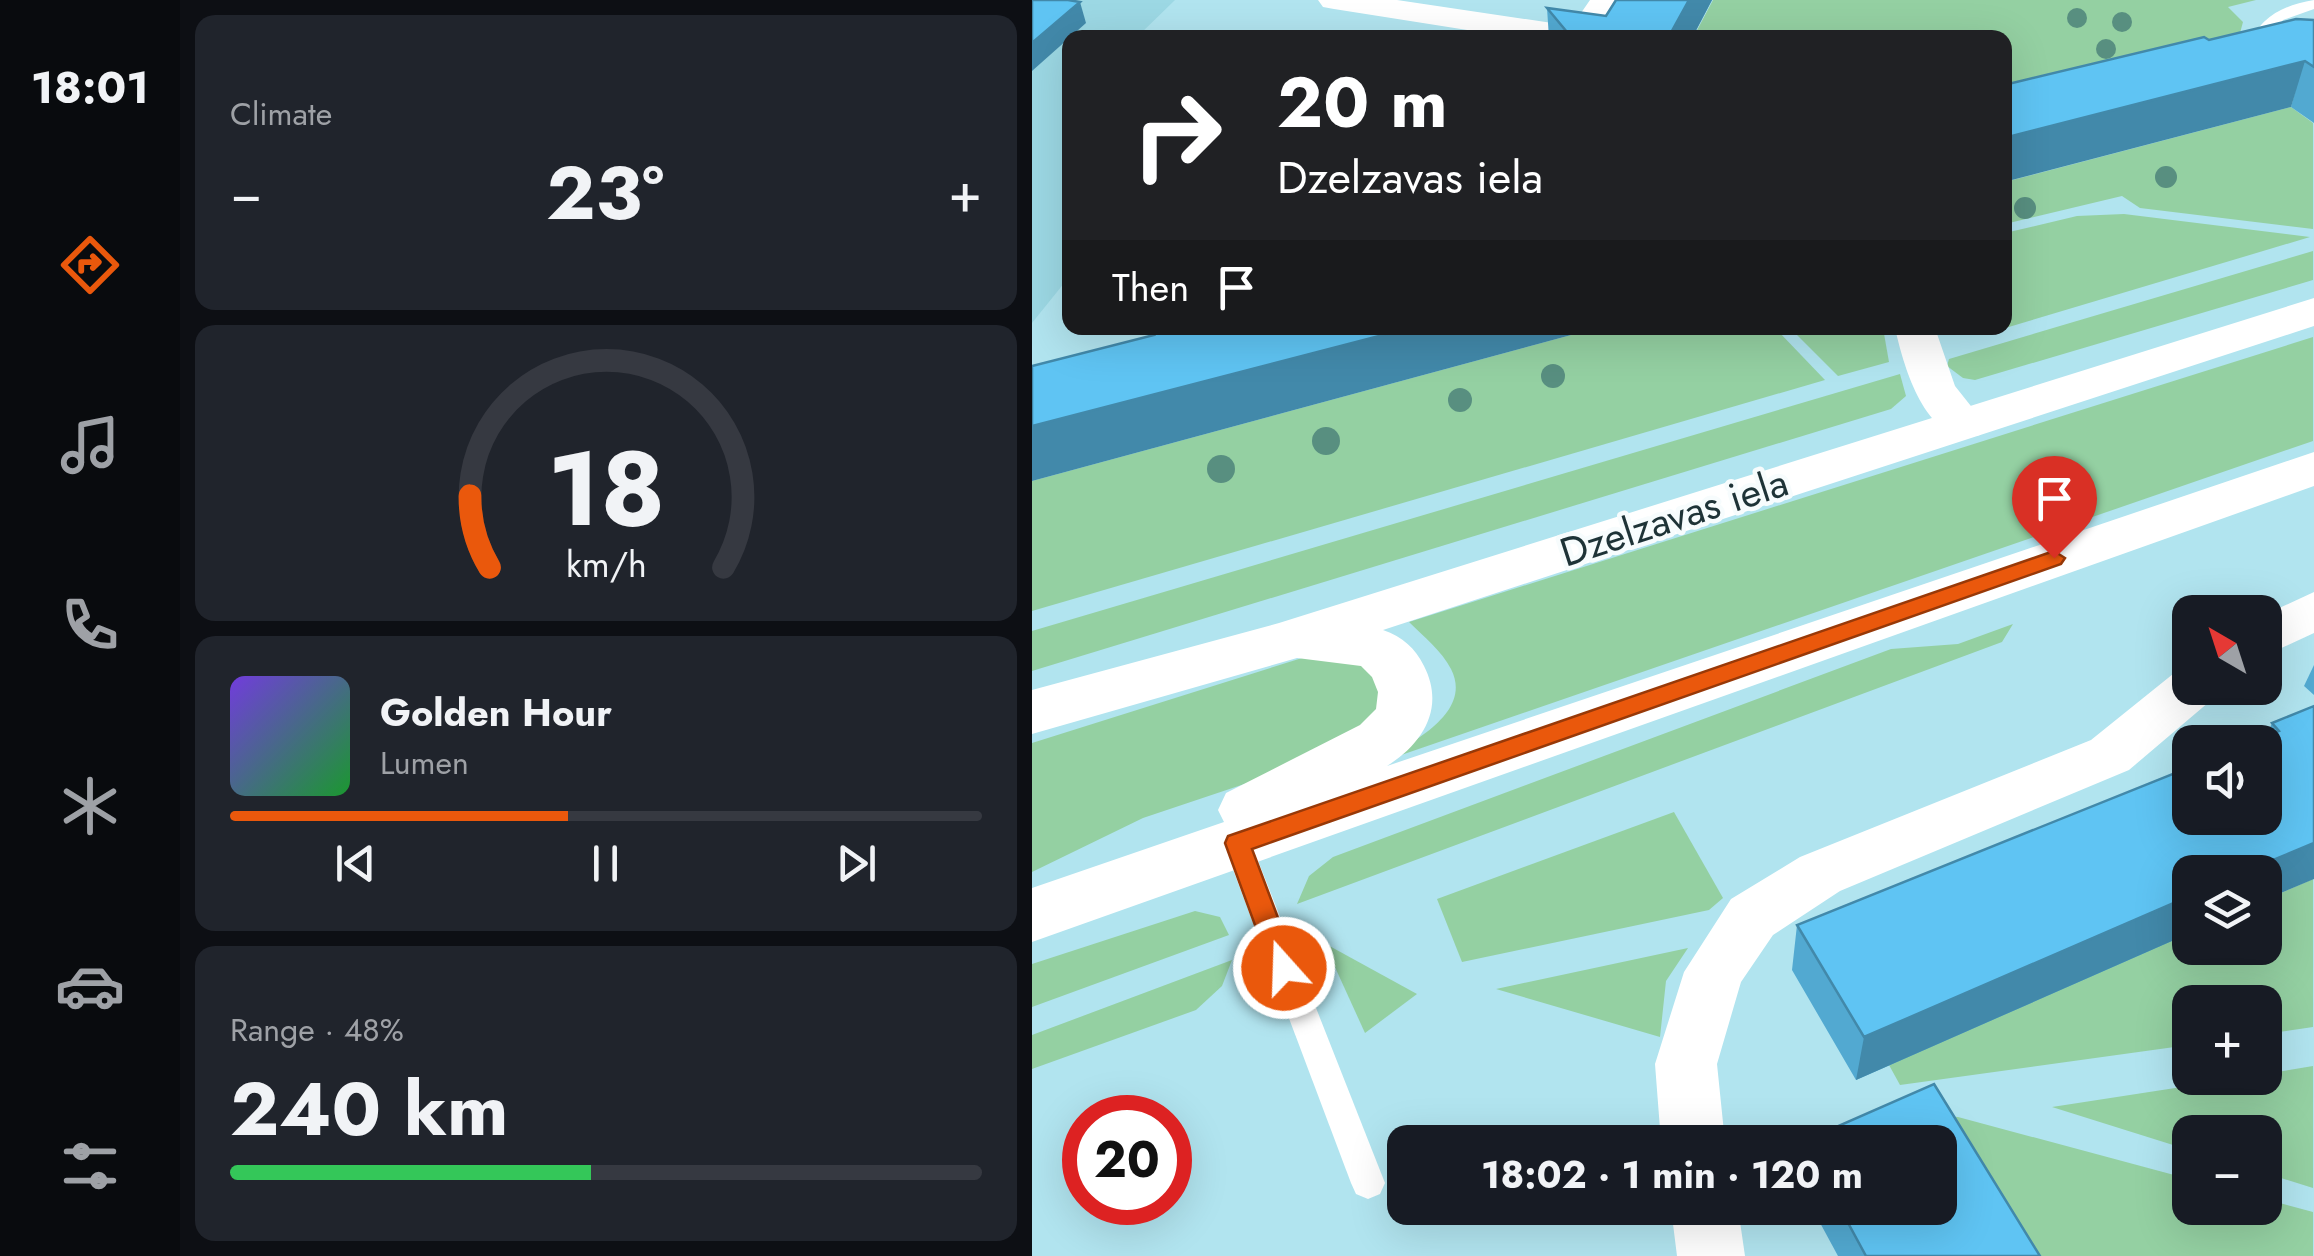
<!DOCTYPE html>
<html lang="en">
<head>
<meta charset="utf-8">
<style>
	:root { --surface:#171b24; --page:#20242c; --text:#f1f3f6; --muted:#9ea1a6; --line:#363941; --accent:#ea580c }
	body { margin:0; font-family:Jost,sans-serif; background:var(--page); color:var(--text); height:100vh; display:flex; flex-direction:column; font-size:38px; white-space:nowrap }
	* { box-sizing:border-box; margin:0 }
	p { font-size:32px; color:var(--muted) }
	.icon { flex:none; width:55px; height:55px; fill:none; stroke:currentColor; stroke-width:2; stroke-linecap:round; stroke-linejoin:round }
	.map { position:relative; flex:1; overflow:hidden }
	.sheet { display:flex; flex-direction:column; gap:15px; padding:15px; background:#0d0f14; width:852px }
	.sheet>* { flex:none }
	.top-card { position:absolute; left:30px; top:30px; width:950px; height:305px; border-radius:20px; box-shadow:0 10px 40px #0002; background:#202124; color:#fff; overflow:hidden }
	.needle { width:65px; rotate:321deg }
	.buttons { position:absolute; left:1140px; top:595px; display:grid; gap:20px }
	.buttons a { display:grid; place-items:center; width:110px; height:110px; border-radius:20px; background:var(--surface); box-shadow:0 10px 40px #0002; font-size:50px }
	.speed { position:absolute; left:30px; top:1095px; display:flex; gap:20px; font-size:50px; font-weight:700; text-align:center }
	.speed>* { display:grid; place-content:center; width:130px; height:130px; border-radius:50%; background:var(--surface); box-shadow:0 10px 40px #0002; line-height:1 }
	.speed .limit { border:15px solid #d22; background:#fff; color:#111 }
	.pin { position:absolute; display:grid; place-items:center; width:85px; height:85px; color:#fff; margin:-102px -42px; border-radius:50% 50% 50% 0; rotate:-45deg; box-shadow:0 0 10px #0007 }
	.pin .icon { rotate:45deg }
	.me { position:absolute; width:110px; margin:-55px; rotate:340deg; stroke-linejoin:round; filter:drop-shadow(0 0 8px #0008) }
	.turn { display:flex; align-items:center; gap:35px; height:210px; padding:0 50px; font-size:45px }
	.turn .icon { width:130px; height:130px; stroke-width:2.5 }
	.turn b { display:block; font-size:70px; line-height:85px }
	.then { display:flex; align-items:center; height:95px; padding:0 50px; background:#0003; gap:20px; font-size:38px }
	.big { font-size:75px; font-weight:700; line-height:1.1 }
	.sheet .widget { flex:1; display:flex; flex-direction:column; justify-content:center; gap:15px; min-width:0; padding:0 35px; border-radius:20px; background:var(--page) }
	.sheet .dial { align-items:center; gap:0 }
	.dial svg { height:260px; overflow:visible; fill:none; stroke:var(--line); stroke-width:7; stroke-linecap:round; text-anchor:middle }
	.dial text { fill:var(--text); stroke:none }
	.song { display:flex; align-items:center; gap:30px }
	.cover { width:120px; height:120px; border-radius:15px; background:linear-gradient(135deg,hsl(260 70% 55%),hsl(130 70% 35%)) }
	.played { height:10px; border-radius:5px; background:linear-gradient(90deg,var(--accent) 45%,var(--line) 45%) }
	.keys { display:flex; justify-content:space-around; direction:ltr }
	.heat { display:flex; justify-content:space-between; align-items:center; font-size:55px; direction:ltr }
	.charge { height:15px; border-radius:8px; background:linear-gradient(90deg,#34c759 48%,var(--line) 0) }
	.trip { position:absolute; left:355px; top:1125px; width:570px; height:100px; border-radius:20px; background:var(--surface); box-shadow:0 10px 40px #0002; font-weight:700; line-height:100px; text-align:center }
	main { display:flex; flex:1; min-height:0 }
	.tab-bar { display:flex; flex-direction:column; width:180px; justify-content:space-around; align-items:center; background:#090b0e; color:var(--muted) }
	.tab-bar .icon { width:70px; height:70px }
	.tab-bar .selected { color:var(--accent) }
	.tab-bar b { font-size:45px; color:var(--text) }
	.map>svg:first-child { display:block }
	.built { fill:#9cd8e4 }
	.green { fill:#94d0a2 }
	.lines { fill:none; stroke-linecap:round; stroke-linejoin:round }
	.service { fill:#fff; fill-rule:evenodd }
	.minor { fill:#fff; fill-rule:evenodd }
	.secondary { fill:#fff; fill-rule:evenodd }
	.tree { fill:#588f80 }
	.wall { fill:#52a9d1 }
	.shaded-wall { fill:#4289aa }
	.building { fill:#5fc4f3; stroke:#4289aa; stroke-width:2.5 }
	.route { fill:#ea580c; stroke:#983908; stroke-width:2.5 }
	.labels { text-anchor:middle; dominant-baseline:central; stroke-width:9; stroke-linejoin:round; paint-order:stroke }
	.street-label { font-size:40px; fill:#1e3337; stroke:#f7fcfd }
</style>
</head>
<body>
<main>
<nav class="tab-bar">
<b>18:01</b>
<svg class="icon selected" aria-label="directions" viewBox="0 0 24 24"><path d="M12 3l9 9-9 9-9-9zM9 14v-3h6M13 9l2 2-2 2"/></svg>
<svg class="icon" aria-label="music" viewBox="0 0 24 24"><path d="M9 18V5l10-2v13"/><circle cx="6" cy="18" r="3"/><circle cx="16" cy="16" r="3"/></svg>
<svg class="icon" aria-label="phone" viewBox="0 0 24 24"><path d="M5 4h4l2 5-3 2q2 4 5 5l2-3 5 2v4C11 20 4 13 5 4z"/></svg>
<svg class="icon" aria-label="climate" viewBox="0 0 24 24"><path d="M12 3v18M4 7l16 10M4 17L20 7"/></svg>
<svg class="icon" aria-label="car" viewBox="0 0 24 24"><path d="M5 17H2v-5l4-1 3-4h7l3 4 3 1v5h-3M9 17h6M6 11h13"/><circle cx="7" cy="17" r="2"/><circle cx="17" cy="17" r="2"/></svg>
<svg class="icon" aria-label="filters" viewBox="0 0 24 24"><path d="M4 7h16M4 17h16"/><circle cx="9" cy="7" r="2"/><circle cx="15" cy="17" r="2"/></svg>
</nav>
<section class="sheet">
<div class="widget"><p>Climate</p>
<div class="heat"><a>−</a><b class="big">23°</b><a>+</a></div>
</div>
<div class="widget dial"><svg viewBox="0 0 100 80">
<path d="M14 69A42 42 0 1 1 86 69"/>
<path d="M14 69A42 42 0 0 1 8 47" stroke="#ea580c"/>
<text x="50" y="56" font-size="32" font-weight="700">18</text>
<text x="50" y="72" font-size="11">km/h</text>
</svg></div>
<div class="widget">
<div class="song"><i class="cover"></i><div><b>Golden Hour</b><p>Lumen</p></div></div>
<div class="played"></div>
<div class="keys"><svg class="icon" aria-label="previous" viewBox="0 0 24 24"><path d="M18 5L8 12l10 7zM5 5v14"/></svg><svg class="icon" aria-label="pause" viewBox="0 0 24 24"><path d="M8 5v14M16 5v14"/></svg><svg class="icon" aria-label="next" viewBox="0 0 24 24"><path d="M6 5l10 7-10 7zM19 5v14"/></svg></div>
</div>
<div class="widget"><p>Range · 48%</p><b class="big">240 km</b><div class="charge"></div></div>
</section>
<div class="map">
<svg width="1282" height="1256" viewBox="0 0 1282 1256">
	<rect width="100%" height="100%" fill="#b1e4ef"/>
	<polygon class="built" points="0,0 143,0 105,37 38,38 37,277 0,323"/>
	<g class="green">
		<polygon points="681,0 1224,0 1196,7 1211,22 1208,33 973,92 972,38 661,38"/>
		<polygon points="1259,107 1281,123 1281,229 1108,208 1090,196 973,224 973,182"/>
		<polygon points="1092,214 1278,237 970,329 968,328 972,328 973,233 1045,216"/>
		<polygon points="1281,251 1281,280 943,380 931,378 915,366 917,359"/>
		<polygon points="565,328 743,328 793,380 0,611 0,481"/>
		<polygon points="758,328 851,328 857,362 806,376"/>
		<path d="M1281 337V441L346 763C376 744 442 714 419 669 410 651 391 636 377 622Z"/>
		<polygon points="868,374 874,396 859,409 0,671 0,631"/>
		<polygon points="981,624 970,642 265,904 277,876 301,857 859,649 926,644"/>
		<polygon points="291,655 335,667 347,682 345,719 281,761 111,818 0,872 0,743 270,658"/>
		<polygon points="642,812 691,898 677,910 430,962 405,899"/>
		<polygon points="1281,879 1281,1027 1233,1034 1232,1002 1158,1002 1157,1045 868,1085 857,1065 1157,933 1158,948 1232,948 1233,900"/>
		<polygon points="163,911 188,917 197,935 0,1007 0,964"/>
		<polygon points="292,943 385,994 333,1033"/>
		<polygon points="656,948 634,981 628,1037 464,989"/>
		<polygon points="200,960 190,986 164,1010 0,1069 0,1035"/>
		<polygon points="1281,1066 1281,1188 1233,1173 1232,1132 1158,1132 1157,1150 1020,1107 1208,1078 1232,1078 1233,1074"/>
		<polygon points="885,1114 926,1117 1157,1179 1158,1208 1232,1208 1233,1199 1281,1212 1281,1256 970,1256 908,1142"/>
	</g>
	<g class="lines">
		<g class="service">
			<path d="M1282 0V9L1251 20 1228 50H1216L1214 47C1230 17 1248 6 1282 0Z"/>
			<polygon points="205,831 215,835 219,843 353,1183 348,1194 336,1199 324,1194 319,1183 191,843 195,835"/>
		</g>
		<g class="minor">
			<polygon points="286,0 365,0 540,26 558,0 590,0 569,38 486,38 302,9 291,7"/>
			<path d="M863 328H903L923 386 954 425 948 435C894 449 872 367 863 328Z"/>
			<polygon points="1282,592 1282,633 1232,656 1232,615"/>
			<polygon points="1158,669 1158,688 1185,688 1177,702 1097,770 808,891 741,935 709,982 685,1064 693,1142 629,1142 623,1064 652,972 699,899 768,857 1059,740 1141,674"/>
			<polygon points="639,1208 706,1208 713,1256 645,1256"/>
		</g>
		<path class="secondary" d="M1282 298V326L351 630C371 637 383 648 392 666 413 707 392 743 355 766L1282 452V486L0 942V888L192 822 186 810 194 793 328 725 344 709 346 692 340 677 329 666 265 658 0 734V690L247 623Z"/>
	</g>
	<g class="tree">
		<circle cx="1045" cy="18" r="10"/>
		<circle cx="1090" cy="22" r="10"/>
		<circle cx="1074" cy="49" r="10"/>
		<circle cx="1134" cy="177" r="11"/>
		<circle cx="993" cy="208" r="11"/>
		<circle cx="521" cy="376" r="12"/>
		<circle cx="428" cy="400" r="12"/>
		<circle cx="294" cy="441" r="14"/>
		<circle cx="189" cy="469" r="14"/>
	</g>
	<g class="wall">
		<polygon points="584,0 680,0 660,38 517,38 515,8 574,16"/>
		<polygon points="1282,20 1282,123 1259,107"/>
		<polygon points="1282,665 1282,695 1272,686"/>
		<polygon points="1282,706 1158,872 1158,933 824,1080 760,970 765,925 1234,737 1240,723"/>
		<polygon points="902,1084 1008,1256 806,1256 780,1208 908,1208 908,1142 771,1142 772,1141"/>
	</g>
	<g class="shaded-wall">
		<polygon points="657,0 680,0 660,38 636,38"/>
		<polygon points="48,2 54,23 0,71 0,43"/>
		<polygon points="1273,61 1259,107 972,182 972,138"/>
		<polygon points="378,328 565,328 0,481 0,426"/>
		<polygon points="1282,843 1282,879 1232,900 1232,872 1212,872"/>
		<polygon points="1158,896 1158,933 824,1080 832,1037"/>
	</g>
	<g class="building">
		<polygon points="0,0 36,0 48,2 0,43"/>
		<polygon points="584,0 657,0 636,38 540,38 515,8 574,16"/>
		<polygon points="1264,19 1282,20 1282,67 1273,61 972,138 972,85 1172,37 1177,40"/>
		<polygon points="137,328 378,328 0,426 0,366 122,335 120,332"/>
		<polygon points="1282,706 1282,843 1212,872 1158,872 1158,896 832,1037 765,925 1158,767 1158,818 1232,818 1232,742 1219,742 1247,731 1240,723"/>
		<polygon points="902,1084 1008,1256 834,1256 808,1208 908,1208 908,1142 772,1142 772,1141"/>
	</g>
	<polygon class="route" points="1022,551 1033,558 1029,564 220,849 265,968 261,977 252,980 242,977 193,843 196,836"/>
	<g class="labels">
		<g class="street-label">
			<text transform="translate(642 517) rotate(-18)">Dzelzavas iela</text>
		</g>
	</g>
</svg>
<div class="buttons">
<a><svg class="needle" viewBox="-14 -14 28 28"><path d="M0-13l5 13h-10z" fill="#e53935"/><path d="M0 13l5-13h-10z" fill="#9ea1a6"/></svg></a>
<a><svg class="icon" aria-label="sound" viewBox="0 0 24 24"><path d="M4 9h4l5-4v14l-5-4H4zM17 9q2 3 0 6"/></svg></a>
<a><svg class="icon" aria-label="layers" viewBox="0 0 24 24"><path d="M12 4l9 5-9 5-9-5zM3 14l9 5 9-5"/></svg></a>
<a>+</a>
<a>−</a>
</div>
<div class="speed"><div class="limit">20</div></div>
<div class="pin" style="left:1022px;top:558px;background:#d93025"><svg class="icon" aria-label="arrive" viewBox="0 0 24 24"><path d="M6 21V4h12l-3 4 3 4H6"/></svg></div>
<svg class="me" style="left:252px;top:968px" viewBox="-20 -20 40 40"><circle r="17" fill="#ea580c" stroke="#fff" stroke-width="3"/><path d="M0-11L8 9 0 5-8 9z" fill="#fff"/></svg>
<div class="trip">18:02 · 1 min · 120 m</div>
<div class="top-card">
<div class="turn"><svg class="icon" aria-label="right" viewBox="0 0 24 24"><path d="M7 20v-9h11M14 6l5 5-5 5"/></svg><div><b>20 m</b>Dzelzavas iela</div></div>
<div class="then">Then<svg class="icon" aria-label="arrive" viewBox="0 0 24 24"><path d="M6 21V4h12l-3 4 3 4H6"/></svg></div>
</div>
</div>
</main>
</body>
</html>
